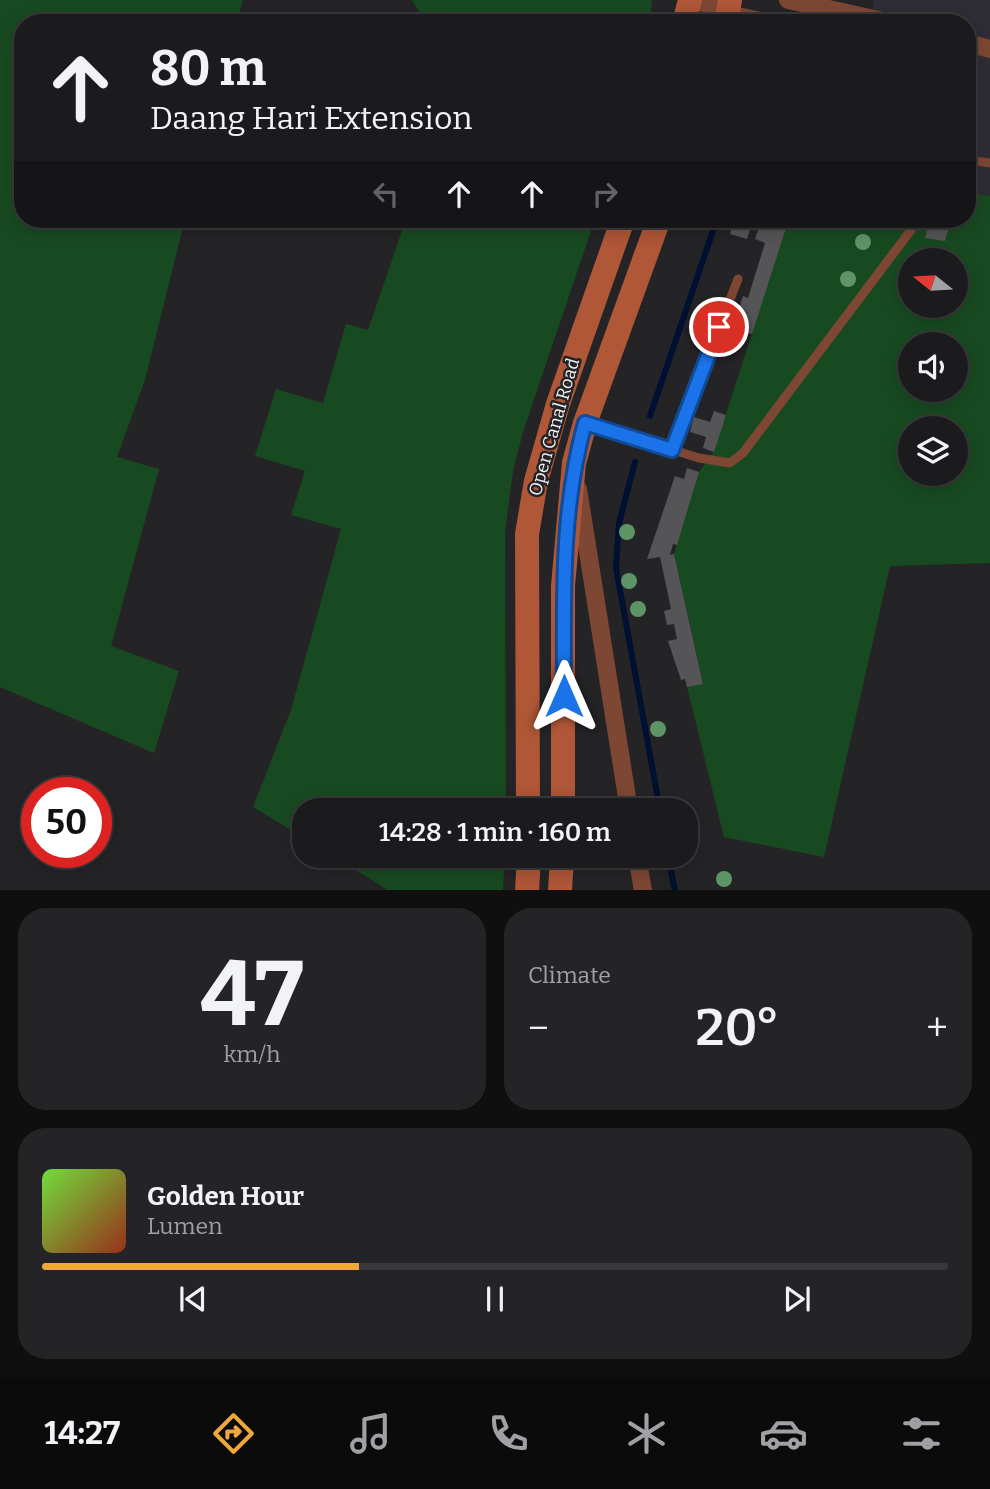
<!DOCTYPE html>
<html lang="en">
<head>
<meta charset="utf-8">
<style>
	:root { --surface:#1b1b1d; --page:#242426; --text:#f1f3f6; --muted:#a0a1a4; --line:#39393b; --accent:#eea83c }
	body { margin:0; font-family:Bitter,serif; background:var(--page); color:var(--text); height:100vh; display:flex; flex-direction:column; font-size:26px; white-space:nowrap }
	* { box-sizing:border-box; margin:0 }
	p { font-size:23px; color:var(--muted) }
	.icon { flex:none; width:38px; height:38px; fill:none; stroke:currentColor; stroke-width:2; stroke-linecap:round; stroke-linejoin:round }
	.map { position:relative; height:890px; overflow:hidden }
	.side { display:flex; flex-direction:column; gap:18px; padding:18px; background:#0f0f10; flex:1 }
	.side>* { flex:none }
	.guide { position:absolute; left:14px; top:14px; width:962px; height:214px; border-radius:28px; box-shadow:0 4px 18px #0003,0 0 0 2px var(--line); background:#1b1b1d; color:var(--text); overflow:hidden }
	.needle { width:46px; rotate:288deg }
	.buttons { position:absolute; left:898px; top:248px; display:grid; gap:14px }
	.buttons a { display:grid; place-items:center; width:70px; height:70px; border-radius:50%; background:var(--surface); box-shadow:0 4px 18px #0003,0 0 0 2px var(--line); font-size:35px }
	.speed { position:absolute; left:21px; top:777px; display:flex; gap:14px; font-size:35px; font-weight:700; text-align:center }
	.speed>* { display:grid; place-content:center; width:91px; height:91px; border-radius:50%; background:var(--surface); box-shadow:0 4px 18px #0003,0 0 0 2px var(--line); line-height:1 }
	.speed .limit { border:10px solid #d22; background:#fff; color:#111 }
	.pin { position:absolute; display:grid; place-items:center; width:60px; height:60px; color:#fff; margin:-30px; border:4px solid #fff; border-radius:50%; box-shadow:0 2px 7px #0007 }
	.me { position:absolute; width:77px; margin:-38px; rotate:0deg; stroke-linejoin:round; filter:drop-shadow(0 0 5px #0008) }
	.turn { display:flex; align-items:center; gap:24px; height:147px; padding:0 21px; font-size:32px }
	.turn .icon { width:91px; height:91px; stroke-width:2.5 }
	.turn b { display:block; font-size:49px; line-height:60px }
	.lanes { display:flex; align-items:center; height:66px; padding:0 21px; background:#0003; justify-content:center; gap:35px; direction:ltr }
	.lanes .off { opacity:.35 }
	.big { font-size:52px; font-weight:600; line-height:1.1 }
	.side .widget { flex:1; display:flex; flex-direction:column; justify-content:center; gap:10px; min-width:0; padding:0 24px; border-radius:28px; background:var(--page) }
	.side .dial { align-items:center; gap:0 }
	.dial b { font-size:91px; line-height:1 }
	.song { display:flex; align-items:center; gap:21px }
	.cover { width:84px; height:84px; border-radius:10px; background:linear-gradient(135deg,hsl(100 70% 55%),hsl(10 70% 35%)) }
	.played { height:7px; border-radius:4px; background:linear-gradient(90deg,var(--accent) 35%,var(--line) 35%) }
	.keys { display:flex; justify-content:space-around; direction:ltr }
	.heat { display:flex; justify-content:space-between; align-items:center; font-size:38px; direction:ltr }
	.side .tiles { flex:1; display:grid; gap:18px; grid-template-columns:1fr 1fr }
	.widget:last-child { grid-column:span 2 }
	.trip { position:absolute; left:292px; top:798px; width:406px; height:70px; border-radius:28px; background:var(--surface); box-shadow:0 4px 18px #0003,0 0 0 2px var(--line); font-weight:600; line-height:70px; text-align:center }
	.tab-bar { display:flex; height:112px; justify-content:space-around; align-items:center; background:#0b0b0c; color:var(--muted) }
	.tab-bar .icon { width:49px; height:49px }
	.tab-bar .current { color:var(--accent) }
	.tab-bar b { font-size:32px; color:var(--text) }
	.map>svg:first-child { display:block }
	.built { fill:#2e2d35 }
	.green { fill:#184a21; fill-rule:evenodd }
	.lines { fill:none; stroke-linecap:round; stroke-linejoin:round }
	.stream { stroke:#001032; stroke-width:6 }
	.building { fill:#555558 }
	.service { stroke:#7e4733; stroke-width:9 }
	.minor { stroke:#7e4733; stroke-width:18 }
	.secondary { stroke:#b05737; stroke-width:24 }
	.tree { fill:#5e9567 }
	.route-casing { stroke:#114b97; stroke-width:18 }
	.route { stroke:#1a73e8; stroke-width:12 }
	.labels { text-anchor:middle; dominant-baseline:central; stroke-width:5; stroke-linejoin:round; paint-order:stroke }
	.street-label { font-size:18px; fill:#f1f1f3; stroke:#242427 }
</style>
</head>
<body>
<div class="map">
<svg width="990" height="891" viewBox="0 0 990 891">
	<rect width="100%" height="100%" fill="#242427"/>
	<polygon class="built" points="874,0 990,0 990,196 968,192 968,23 870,23"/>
	<g class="green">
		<polygon points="0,0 243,0 236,23 23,23 23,219 185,219 145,380 117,457 159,469 111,646 179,671 154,753 0,687"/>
		<polygon points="412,0 652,0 650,23 426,23"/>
		<path d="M968 192 990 196V563L890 566 824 857 724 837 687 687 703 683 674 554 699 472 714 451 789 219H968ZM910 261H956V306H910ZM910 345H956V390H910ZM910 429H956V474H910Z"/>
		<polygon points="406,219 595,219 523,432 513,471 505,532 506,810 304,810 304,838 253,807 291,710 341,529 291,515 305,471 255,456 276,389 323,403 346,324 368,330"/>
		<polygon points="333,856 505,856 503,890 388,890"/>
	</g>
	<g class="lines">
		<g class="stream">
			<polyline points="650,416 717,219"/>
			<polyline points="635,462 619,523 616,568 660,810"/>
			<polyline points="668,856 675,891"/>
		</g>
	</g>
	<g class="building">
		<polygon points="735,219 753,219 747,239 730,234"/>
		<polygon points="762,219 789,219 752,334 733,328 743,296 748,298 765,243 755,239"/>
		<polygon points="931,219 951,219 945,241 925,238"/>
		<polygon points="714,411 726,415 714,452 703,448 706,437 690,432 694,417 710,422"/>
		<polygon points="687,468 699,472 677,545 673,544 670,555 674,554 703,684 687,687 685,679 681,680 668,641 677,639 674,624 667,625 664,611 671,609 660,557 647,559 675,476 684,479"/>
	</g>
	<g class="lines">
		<g class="service">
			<polyline points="969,160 990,163"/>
			<polyline points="587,423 699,458 730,463 743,453 911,230"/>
			<polyline points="672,450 738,279"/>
		</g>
		<g class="minor">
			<polyline points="698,0 728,14 770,23"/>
			<polyline points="788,0 892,23"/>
			<polyline points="968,43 990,49"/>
			<polyline points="578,489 629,810"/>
			<polyline points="637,856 643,891"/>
		</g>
		<g class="secondary">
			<polyline points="684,23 690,0"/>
			<polyline points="726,23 730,0"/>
			<polyline points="528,810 527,534 536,481 558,404 623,219"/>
			<polyline points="563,810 563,586 574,463 585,423 659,219"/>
			<polyline points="527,891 529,856"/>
			<polyline points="560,891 562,856"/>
		</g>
	</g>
	<g class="tree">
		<circle cx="863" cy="242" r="8"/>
		<circle cx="848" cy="279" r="8"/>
		<circle cx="627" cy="532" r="8"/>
		<circle cx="629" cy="581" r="8"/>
		<circle cx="638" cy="609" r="8"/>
		<circle cx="658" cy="729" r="8"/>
		<circle cx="724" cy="879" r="8"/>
	</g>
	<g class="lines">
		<defs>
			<path id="route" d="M564 696C564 604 560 512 585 423L672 450 719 327"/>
		</defs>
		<use href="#route" class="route-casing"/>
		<use href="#route" class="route"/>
	</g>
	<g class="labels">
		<g class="street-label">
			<text transform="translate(554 427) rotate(-74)">Open Canal Road</text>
		</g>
	</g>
</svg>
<div class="buttons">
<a><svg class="needle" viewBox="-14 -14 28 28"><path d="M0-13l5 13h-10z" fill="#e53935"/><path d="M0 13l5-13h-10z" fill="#a0a1a4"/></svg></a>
<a><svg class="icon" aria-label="sound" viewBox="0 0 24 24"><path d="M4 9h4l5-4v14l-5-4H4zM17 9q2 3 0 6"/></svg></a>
<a><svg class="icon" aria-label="layers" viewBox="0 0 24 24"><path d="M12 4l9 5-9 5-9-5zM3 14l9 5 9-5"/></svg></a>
</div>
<div class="speed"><div class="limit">50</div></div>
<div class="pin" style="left:719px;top:327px;background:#d93025"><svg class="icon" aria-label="arrive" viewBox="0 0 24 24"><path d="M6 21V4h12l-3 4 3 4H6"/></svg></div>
<svg class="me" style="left:564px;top:696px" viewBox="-20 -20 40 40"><path d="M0-17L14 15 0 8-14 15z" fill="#1a73e8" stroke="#fff" stroke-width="4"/></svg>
<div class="trip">14:28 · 1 min · 160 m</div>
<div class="guide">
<div class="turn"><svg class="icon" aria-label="ahead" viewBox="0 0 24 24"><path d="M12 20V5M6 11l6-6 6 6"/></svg><div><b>80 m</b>Daang Hari Extension</div></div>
<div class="lanes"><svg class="icon off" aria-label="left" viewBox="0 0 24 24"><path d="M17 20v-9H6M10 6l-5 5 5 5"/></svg><svg class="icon" aria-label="ahead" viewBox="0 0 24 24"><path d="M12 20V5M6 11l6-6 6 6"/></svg><svg class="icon" aria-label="ahead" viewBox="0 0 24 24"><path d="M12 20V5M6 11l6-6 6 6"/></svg><svg class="icon off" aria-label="right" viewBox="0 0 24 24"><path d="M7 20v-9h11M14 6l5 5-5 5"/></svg></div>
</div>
</div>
<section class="side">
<div class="tiles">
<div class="widget dial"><b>47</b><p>km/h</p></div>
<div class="widget"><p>Climate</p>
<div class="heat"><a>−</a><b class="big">20°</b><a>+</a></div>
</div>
<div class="widget">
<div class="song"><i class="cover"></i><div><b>Golden Hour</b><p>Lumen</p></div></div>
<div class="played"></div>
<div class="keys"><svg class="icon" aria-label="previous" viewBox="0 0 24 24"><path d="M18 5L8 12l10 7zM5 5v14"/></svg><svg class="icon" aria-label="pause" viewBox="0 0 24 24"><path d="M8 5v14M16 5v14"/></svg><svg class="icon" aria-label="next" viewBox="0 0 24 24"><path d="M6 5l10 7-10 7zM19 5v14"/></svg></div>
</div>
</div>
</section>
<nav class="tab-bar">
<b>14:27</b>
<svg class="icon current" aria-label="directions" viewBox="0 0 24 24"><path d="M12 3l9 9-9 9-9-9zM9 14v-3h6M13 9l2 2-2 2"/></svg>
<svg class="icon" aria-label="music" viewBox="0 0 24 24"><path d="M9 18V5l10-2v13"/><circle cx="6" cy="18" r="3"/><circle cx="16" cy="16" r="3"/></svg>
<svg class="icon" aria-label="phone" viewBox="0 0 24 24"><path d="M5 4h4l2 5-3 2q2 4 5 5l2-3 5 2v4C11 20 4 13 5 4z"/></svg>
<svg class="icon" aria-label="climate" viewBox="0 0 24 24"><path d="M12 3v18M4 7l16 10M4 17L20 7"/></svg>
<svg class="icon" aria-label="car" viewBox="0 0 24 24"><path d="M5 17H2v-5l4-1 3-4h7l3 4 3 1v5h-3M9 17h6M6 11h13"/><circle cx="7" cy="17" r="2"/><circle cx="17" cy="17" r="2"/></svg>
<svg class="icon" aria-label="filters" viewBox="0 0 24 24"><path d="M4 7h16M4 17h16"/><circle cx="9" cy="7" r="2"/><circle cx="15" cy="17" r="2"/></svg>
</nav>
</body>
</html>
